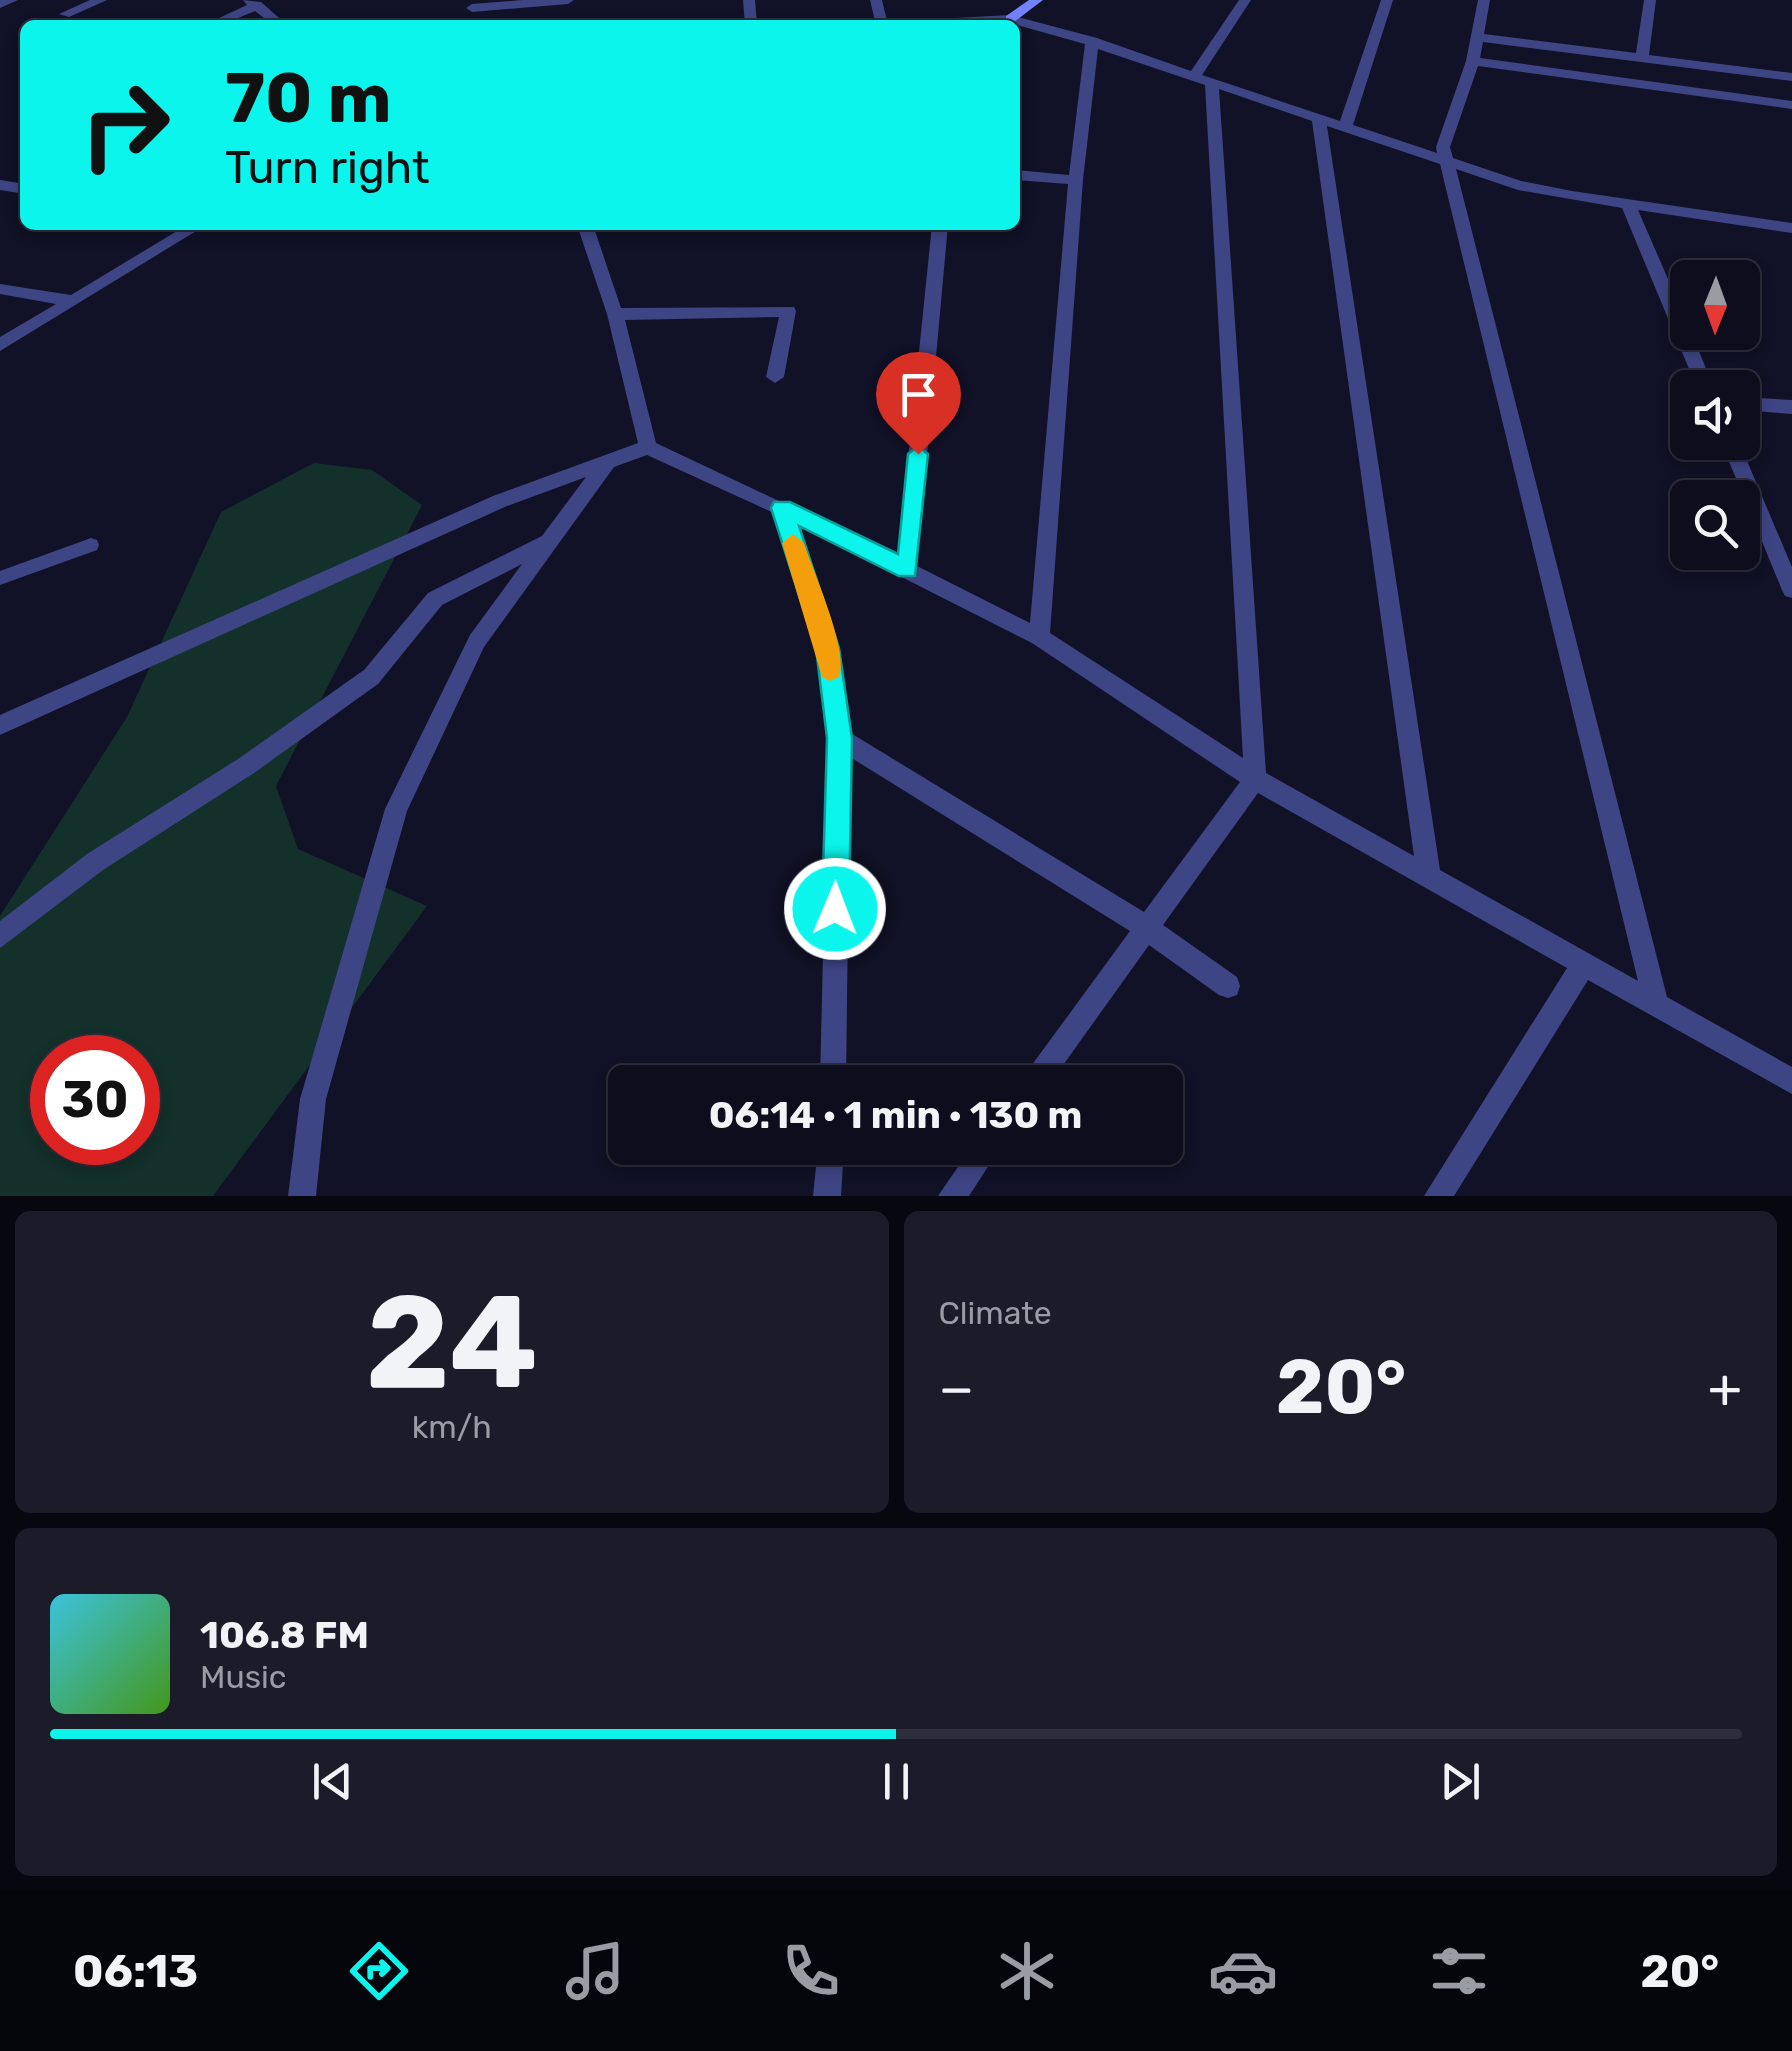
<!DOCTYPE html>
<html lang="en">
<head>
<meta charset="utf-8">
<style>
	:root { --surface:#0d0d1d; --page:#1b1b2a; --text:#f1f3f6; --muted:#9a9ca4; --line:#2d2d3b; --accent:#0cf5ec }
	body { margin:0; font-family:Rubik,sans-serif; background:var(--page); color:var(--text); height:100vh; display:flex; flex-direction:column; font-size:38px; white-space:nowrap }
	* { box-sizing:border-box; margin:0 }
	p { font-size:32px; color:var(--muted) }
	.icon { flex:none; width:55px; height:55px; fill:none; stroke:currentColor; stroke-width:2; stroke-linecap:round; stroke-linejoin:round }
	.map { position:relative; height:1196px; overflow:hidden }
	.panel { display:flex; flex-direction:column; gap:15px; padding:15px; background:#070710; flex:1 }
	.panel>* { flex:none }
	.hud { position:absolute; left:20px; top:20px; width:1000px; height:210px; border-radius:15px; box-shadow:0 5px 15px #0003,0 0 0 2px var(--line); background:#0cf5ec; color:#111; overflow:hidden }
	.needle { width:65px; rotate:181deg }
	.controls { position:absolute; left:1670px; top:260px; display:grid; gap:20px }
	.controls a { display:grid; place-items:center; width:90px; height:90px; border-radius:15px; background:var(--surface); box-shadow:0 5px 15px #0003,0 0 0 2px var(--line); font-size:50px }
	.speed { position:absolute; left:30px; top:1035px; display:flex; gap:20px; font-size:50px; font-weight:700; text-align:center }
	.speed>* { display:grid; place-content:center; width:130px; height:130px; border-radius:50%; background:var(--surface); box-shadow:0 5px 15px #0003,0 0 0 2px var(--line); line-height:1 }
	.speed .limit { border:15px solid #d22; background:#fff; color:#111 }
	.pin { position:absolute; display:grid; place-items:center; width:85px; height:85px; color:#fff; margin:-102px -42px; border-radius:50% 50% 50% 0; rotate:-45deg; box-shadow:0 0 10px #0007 }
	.pin .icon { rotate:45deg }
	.me { position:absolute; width:110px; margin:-55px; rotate:1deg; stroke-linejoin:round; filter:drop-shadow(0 0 8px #0008) }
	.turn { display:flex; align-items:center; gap:35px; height:210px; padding:0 40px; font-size:45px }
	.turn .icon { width:130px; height:130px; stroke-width:2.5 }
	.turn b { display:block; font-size:70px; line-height:85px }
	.big { font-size:75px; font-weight:700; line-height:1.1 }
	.panel .card { flex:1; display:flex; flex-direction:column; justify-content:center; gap:15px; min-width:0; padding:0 35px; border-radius:15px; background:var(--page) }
	.panel .dial { align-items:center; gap:0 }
	.dial b { font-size:130px; line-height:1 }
	.song { display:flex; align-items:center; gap:30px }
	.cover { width:120px; height:120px; border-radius:15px; background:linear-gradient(135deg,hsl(190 70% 55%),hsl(100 70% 35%)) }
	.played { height:10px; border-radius:5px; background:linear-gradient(90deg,var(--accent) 50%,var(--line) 50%) }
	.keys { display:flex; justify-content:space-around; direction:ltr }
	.heat { display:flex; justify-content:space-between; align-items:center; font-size:55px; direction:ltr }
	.panel .tiles { flex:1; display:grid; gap:15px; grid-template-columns:1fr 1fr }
	.card:last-child { grid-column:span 2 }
	.trip { position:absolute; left:608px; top:1065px; width:575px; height:100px; border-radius:15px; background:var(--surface); box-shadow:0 5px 15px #0003,0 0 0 2px var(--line); font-weight:700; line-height:100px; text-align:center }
	.dock { display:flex; height:160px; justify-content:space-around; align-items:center; background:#05050c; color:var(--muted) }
	.dock .icon { width:70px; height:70px }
	.dock .selected { color:var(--accent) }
	.dock b { font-size:45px; color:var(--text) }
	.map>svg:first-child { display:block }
	.green { fill:#14302b; fill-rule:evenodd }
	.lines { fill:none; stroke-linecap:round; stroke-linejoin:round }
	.lane { fill:#3e4584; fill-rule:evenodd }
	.street { fill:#3e4584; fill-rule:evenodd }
	.secondary { fill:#7382f9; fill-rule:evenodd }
	.route { fill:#0cf5ec; stroke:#089f99; stroke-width:2.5 }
	.slow { fill:#f59e0b }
</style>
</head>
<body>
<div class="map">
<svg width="1792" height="1196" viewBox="0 0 1792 1196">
	<rect width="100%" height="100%" fill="#111127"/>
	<path class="green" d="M314 463 372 470 422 505 276 786 298 849 427 906 213 1196H0V916L127 717 221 512ZM52 1058H138V1142H52Z"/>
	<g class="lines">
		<polygon class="lane" points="91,538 97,540 99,545 97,550 0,585 0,571"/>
		<g class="street">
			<polygon points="0,0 18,0 0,8"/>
			<polygon points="90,0 107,0 69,17 59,14"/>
			<polygon points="243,0 261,2 287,25 273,25 255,11 221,25 204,25 247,5"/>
			<polygon points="523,0 574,0 568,4 472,12 466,8 472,4"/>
			<polygon points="743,0 755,0 757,25 745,25"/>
			<polygon points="870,0 882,0 888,25 876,25"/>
			<path d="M1239 0H1251L1202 75 1340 121 1381 0H1393L1353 125 1437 153 1436 147 1466 61 1478 0H1490L1484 34 1636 53 1644 0H1656L1649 55 1792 73V81L1483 42 1480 58 1792 101V109L1478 66 1450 147 1453 158 1521 181 1572 191 1792 223V233L1638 210 1688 325V332H1691L1714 388H1697L1622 208 1518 190 1456 169 1667 997 1792 1067V1094L1588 980 1454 1196H1424L1567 968 1258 793 1163 925 1237 977 1240 986 1237 995 1228 998 1219 995 1149 945 1051 1082H1022L1026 1073 1130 931 850 757 846 1082H820L828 738 817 648 774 513 647 455 614 467 484 647 407 811 326 1099 316 1196H288L300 1099 385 809 470 635 522 564 442 605 378 684 254 773 103 870 0 948V921L87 854 238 759 364 670 428 593 542 536 586 477 507 506 0 735V715L493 496 638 443 607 314 577 225H593L621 308 794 307 796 311 784 377 775 383 766 377 779 317 625 320 656 443 898 557 932 225H948L917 566 1030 623 1068 184 1015 180V170L1069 175 1085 44 1010 23 896 25 902 21 1010 15 1097 38 1191 71ZM1098 49 1205 85 1243 758 1050 633 1083 180ZM1219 89 1312 121 1414 856 1266 773ZM1327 126 1440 164 1638 981 1440 870ZM797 524 1032 643 1240 782 1144 912 849 732 837 648Z"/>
			<polygon points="0,180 25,184 25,194 0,190"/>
			<polygon points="187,225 206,225 0,351 0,337 56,304 0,294 0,284 71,295"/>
			<polygon points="1742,397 1792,400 1792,414 1742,410"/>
			<polygon points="1721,442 1739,442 1792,567 1792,598 1785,596 1782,590"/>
			<polygon points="818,1148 844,1148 841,1196 813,1196"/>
			<polygon points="971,1148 1000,1148 969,1196 938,1196"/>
		</g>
		<polygon class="secondary" points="1029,0 1043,0 1014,22 1006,22 1006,16"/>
	</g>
	<polygon class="route" points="918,446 928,454 915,576 899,576 799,526 839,648 852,738 849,909 845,919 835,923 826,919 822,909 827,738 816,648 771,508 774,502 790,502 898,554 908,454"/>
	<path class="slow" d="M793 534 804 543C813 571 850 653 839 677L830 681 822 677 782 543Z"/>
</svg>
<div class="controls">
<a><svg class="needle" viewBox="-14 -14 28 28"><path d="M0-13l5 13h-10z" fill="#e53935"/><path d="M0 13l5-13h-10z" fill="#9a9ca4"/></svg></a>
<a><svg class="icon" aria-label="sound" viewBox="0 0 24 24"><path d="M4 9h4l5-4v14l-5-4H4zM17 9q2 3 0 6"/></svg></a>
<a><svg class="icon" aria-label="search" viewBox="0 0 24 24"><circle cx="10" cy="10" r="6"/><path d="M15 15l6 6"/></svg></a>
</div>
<div class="speed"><div class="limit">30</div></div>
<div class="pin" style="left:918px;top:454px;background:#d93025"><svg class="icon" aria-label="arrive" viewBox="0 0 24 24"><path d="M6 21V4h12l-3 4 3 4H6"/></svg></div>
<svg class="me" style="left:835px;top:909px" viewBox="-20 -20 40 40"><circle r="17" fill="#0cf5ec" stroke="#fff" stroke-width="3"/><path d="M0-11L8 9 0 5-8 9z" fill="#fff"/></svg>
<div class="trip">06:14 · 1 min · 130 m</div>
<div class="hud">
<div class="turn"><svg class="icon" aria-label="right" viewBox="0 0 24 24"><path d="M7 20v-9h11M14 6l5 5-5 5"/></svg><div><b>70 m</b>Turn right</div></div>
</div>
</div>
<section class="panel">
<div class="tiles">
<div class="card dial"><b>24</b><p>km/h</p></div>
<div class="card"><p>Climate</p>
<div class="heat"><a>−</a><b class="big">20°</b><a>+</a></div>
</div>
<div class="card">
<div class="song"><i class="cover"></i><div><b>106.8 FM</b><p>Music</p></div></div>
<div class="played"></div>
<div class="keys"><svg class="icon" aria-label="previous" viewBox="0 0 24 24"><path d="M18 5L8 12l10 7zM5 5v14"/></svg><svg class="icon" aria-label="pause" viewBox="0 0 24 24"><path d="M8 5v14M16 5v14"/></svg><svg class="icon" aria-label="next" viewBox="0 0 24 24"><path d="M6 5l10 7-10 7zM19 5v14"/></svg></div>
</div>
</div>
</section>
<nav class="dock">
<b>06:13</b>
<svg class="icon selected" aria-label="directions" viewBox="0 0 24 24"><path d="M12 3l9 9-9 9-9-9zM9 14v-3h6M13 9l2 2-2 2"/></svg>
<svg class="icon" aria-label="music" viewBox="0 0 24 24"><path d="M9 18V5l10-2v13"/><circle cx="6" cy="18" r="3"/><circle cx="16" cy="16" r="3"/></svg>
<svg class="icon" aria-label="phone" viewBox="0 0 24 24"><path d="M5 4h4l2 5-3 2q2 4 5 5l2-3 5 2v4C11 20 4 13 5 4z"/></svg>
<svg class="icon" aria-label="climate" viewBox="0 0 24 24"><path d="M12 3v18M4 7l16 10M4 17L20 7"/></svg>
<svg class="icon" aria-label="car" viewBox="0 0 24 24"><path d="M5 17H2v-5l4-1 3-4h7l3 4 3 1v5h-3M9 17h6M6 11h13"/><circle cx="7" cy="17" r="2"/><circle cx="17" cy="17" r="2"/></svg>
<svg class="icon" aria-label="filters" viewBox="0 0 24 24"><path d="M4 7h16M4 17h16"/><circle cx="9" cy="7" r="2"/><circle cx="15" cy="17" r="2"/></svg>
<b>20°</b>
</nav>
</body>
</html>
